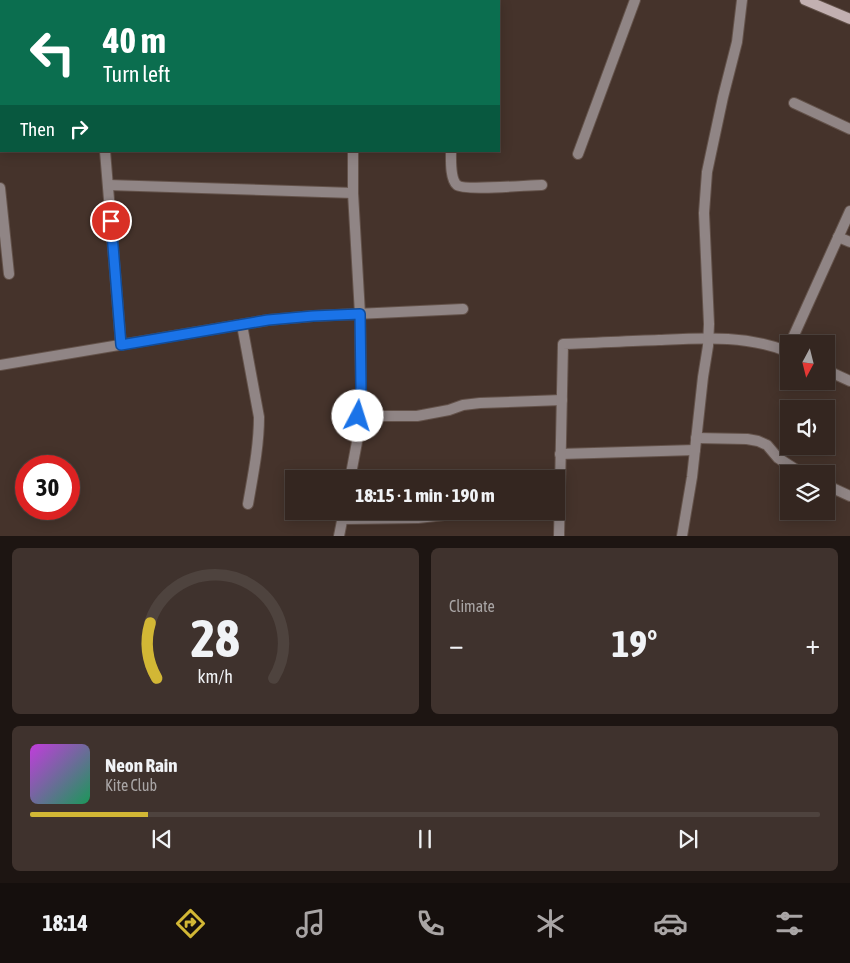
<!DOCTYPE html>
<html lang="en">
<head>
<meta charset="utf-8">
<style>
	:root { --surface:#342620; --page:#3f322d; --text:#f1f3f6; --muted:#a9a5a5; --line:#4e433e; --accent:#d2b735 }
	body { margin:0; font-family:"Asap Condensed",sans-serif; background:var(--page); color:var(--text); height:100vh; display:flex; flex-direction:column; font-size:19px; white-space:nowrap }
	* { box-sizing:border-box; margin:0 }
	p { font-size:16px; color:var(--muted) }
	.icon { flex:none; width:28px; height:28px; fill:none; stroke:currentColor; stroke-width:2; stroke-linecap:round; stroke-linejoin:round }
	.map { position:relative; height:536px; overflow:hidden }
	.panel { display:flex; flex-direction:column; gap:12px; padding:12px; background:#1d1512; flex:1 }
	.panel>* { flex:none }
	.guide { position:absolute; left:0px; top:0px; width:500px; height:152px; box-shadow:0 2px 12px #0003,0 0 0 1px var(--line); background:#0b6e4f; color:#fff; overflow:hidden }
	.needle { width:32px; rotate:187deg }
	.fabs { position:absolute; left:780px; top:335px; display:grid; gap:10px }
	.fabs a { display:grid; place-items:center; width:55px; height:55px; border-radius:0px; background:var(--surface); box-shadow:0 2px 12px #0003,0 0 0 1px var(--line); font-size:25px }
	.speed { position:absolute; left:15px; top:455px; display:flex; gap:10px; font-size:25px; font-weight:700; text-align:center }
	.speed>* { display:grid; place-content:center; width:65px; height:65px; border-radius:50%; background:var(--surface); box-shadow:0 2px 12px #0003,0 0 0 1px var(--line); line-height:1 }
	.speed .limit { border:8px solid #d22; background:#fff; color:#111 }
	.pin { position:absolute; display:grid; place-items:center; width:42px; height:42px; color:#fff; margin:-21px; border:2px solid #fff; border-radius:50%; box-shadow:0 1px 5px #0007 }
	.me { position:absolute; width:55px; margin:-28px; rotate:5deg; stroke-linejoin:round; filter:drop-shadow(0 0 4px #0008) }
	.turn { display:flex; align-items:center; gap:18px; height:105px; padding:0 20px; font-size:22px }
	.turn .icon { width:65px; height:65px; stroke-width:2.5 }
	.turn b { display:block; font-size:35px; line-height:42px }
	.then { display:flex; align-items:center; height:48px; padding:0 20px; background:#0003; gap:10px; font-size:19px }
	.big { font-size:38px; font-weight:700; line-height:1.1 }
	.panel .card { flex:1; display:flex; flex-direction:column; justify-content:center; gap:8px; min-width:0; padding:0 18px; border-radius:8px; background:var(--page) }
	.panel .dial { align-items:center; gap:0 }
	.dial svg { height:130px; overflow:visible; fill:none; stroke:var(--line); stroke-width:7; stroke-linecap:round; text-anchor:middle }
	.dial text { fill:var(--text); stroke:none }
	.song { display:flex; align-items:center; gap:15px }
	.cover { width:60px; height:60px; border-radius:8px; background:linear-gradient(135deg,hsl(290 70% 55%),hsl(150 70% 35%)) }
	.played { height:5px; border-radius:2px; background:linear-gradient(90deg,var(--accent) 15%,var(--line) 15%) }
	.keys { display:flex; justify-content:space-around; direction:ltr }
	.heat { display:flex; justify-content:space-between; align-items:center; font-size:28px; direction:ltr }
	.panel .tiles { flex:1; display:grid; gap:12px; grid-template-columns:1fr 1fr }
	.card:last-child { grid-column:span 2 }
	.trip { position:absolute; left:285px; top:470px; width:280px; height:50px; border-radius:0px; background:var(--surface); box-shadow:0 2px 12px #0003,0 0 0 1px var(--line); font-weight:700; line-height:50px; text-align:center }
	.tab-bar { display:flex; height:80px; justify-content:space-around; align-items:center; background:#150f0d; color:var(--muted) }
	.tab-bar .icon { width:35px; height:35px }
	.tab-bar .selected { color:var(--accent) }
	.tab-bar b { font-size:22px; color:var(--text) }
	.map>svg:first-child { display:block }
	.lines { fill:none; stroke-linecap:round; stroke-linejoin:round }
	.street-casing { stroke:#63524a; stroke-width:12 }
	.secondary-casing { stroke:#63524a; stroke-width:12 }
	.street { stroke:#908585; stroke-width:10 }
	.secondary { stroke:#c2b0b1; stroke-width:10 }
	.route-casing { stroke:#114b97; stroke-width:12 }
	.route { stroke:#1a73e8; stroke-width:9 }
</style>
</head>
<body>
<div class="map">
<svg width="850" height="536" viewBox="0 0 850 536">
	<rect width="100%" height="100%" fill="#45332b"/>
	<g class="lines">
		<defs>
			<g id="street">
				<polyline points="238,0 239,1"/>
				<polyline points="100,1 100,0"/>
				<polyline points="360,1 360,0"/>
				<polyline points="464,1 464,0"/>
				<polyline points="0,99 1,99"/>
				<polyline points="794,103 850,129"/>
				<polyline points="105,151 121,345"/>
				<path d="M451 151C451 160 450 179 457 185 464 191 529 185 542 185"/>
				<polyline points="578,154 635,0"/>
				<polyline points="108,185 353,193"/>
				<polyline points="0,188 9,274"/>
				<polyline points="838,237 850,242"/>
				<path d="M242 325 259 417C259 446 253 475 248 504"/>
				<polyline points="790,344 850,211"/>
				<polyline points="0,365 268,320 313,316 463,309"/>
				<polyline points="826,370 850,381"/>
				<polyline points="358,416 417,416 449,410 463,405 480,403 562,400"/>
				<polyline points="696,438 747,439 758,441 767,445 778,458 803,474"/>
				<polyline points="560,454 695,450"/>
				<polyline points="350,479 357,442 361,387 360,314 353,193 353,151"/>
				<polyline points="826,485 850,496"/>
				<polyline points="342,519 418,518 444,515 453,511"/>
				<polyline points="339,536 344,511"/>
				<path d="M559 536 563 344C595 343 627 341 659 340 703 338 747 335 789 352"/>
				<polyline points="682,536 692,477 703,377 708,346 709,324 704,213 707,172 723,97 737,42 742,0"/>
			</g>
			<polyline id="secondary" points="805,0 850,19"/>
		</defs>
		<use href="#street" class="street-casing"/>
		<use href="#secondary" class="secondary-casing"/>
		<use href="#street" class="street"/>
		<use href="#secondary" class="secondary"/>
	</g>
	<g class="lines">
		<defs>
			<polyline id="route" points="111,221 121,345 268,320 313,316 360,314 361,388 358,416"/>
		</defs>
		<use href="#route" class="route-casing"/>
		<use href="#route" class="route"/>
	</g>
</svg>
<div class="fabs">
<a><svg class="needle" viewBox="-14 -14 28 28"><path d="M0-13l5 13h-10z" fill="#e53935"/><path d="M0 13l5-13h-10z" fill="#a9a5a5"/></svg></a>
<a><svg class="icon" aria-label="sound" viewBox="0 0 24 24"><path d="M4 9h4l5-4v14l-5-4H4zM17 9q2 3 0 6"/></svg></a>
<a><svg class="icon" aria-label="layers" viewBox="0 0 24 24"><path d="M12 4l9 5-9 5-9-5zM3 14l9 5 9-5"/></svg></a>
</div>
<div class="speed"><div class="limit">30</div></div>
<div class="pin" style="left:111px;top:221px;background:#d93025"><svg class="icon" aria-label="arrive" viewBox="0 0 24 24"><path d="M6 21V4h12l-3 4 3 4H6"/></svg></div>
<svg class="me" style="left:358px;top:416px" viewBox="-20 -20 40 40"><circle r="19" fill="#fff"/><path d="M0-13L10 11 0 6-10 11z" fill="#1a73e8"/></svg>
<div class="trip">18:15 · 1 min · 190 m</div>
<div class="guide">
<div class="turn"><svg class="icon" aria-label="left" viewBox="0 0 24 24"><path d="M17 20v-9H6M10 6l-5 5 5 5"/></svg><div><b>40 m</b>Turn left</div></div>
<div class="then">Then<svg class="icon" aria-label="right" viewBox="0 0 24 24"><path d="M7 20v-9h11M14 6l5 5-5 5"/></svg></div>
</div>
</div>
<section class="panel">
<div class="tiles">
<div class="card dial"><svg viewBox="0 0 100 80">
<path d="M14 69A42 42 0 1 1 86 69"/>
<path d="M14 69A42 42 0 0 1 10 35" stroke="#d2b735"/>
<text x="50" y="56" font-size="32" font-weight="700">28</text>
<text x="50" y="72" font-size="11">km/h</text>
</svg></div>
<div class="card"><p>Climate</p>
<div class="heat"><a>−</a><b class="big">19°</b><a>+</a></div>
</div>
<div class="card">
<div class="song"><i class="cover"></i><div><b>Neon Rain</b><p>Kite Club</p></div></div>
<div class="played"></div>
<div class="keys"><svg class="icon" aria-label="previous" viewBox="0 0 24 24"><path d="M18 5L8 12l10 7zM5 5v14"/></svg><svg class="icon" aria-label="pause" viewBox="0 0 24 24"><path d="M8 5v14M16 5v14"/></svg><svg class="icon" aria-label="next" viewBox="0 0 24 24"><path d="M6 5l10 7-10 7zM19 5v14"/></svg></div>
</div>
</div>
</section>
<nav class="tab-bar">
<b>18:14</b>
<svg class="icon selected" aria-label="directions" viewBox="0 0 24 24"><path d="M12 3l9 9-9 9-9-9zM9 14v-3h6M13 9l2 2-2 2"/></svg>
<svg class="icon" aria-label="music" viewBox="0 0 24 24"><path d="M9 18V5l10-2v13"/><circle cx="6" cy="18" r="3"/><circle cx="16" cy="16" r="3"/></svg>
<svg class="icon" aria-label="phone" viewBox="0 0 24 24"><path d="M5 4h4l2 5-3 2q2 4 5 5l2-3 5 2v4C11 20 4 13 5 4z"/></svg>
<svg class="icon" aria-label="climate" viewBox="0 0 24 24"><path d="M12 3v18M4 7l16 10M4 17L20 7"/></svg>
<svg class="icon" aria-label="car" viewBox="0 0 24 24"><path d="M5 17H2v-5l4-1 3-4h7l3 4 3 1v5h-3M9 17h6M6 11h13"/><circle cx="7" cy="17" r="2"/><circle cx="17" cy="17" r="2"/></svg>
<svg class="icon" aria-label="filters" viewBox="0 0 24 24"><path d="M4 7h16M4 17h16"/><circle cx="9" cy="7" r="2"/><circle cx="15" cy="17" r="2"/></svg>
</nav>
</body>
</html>
